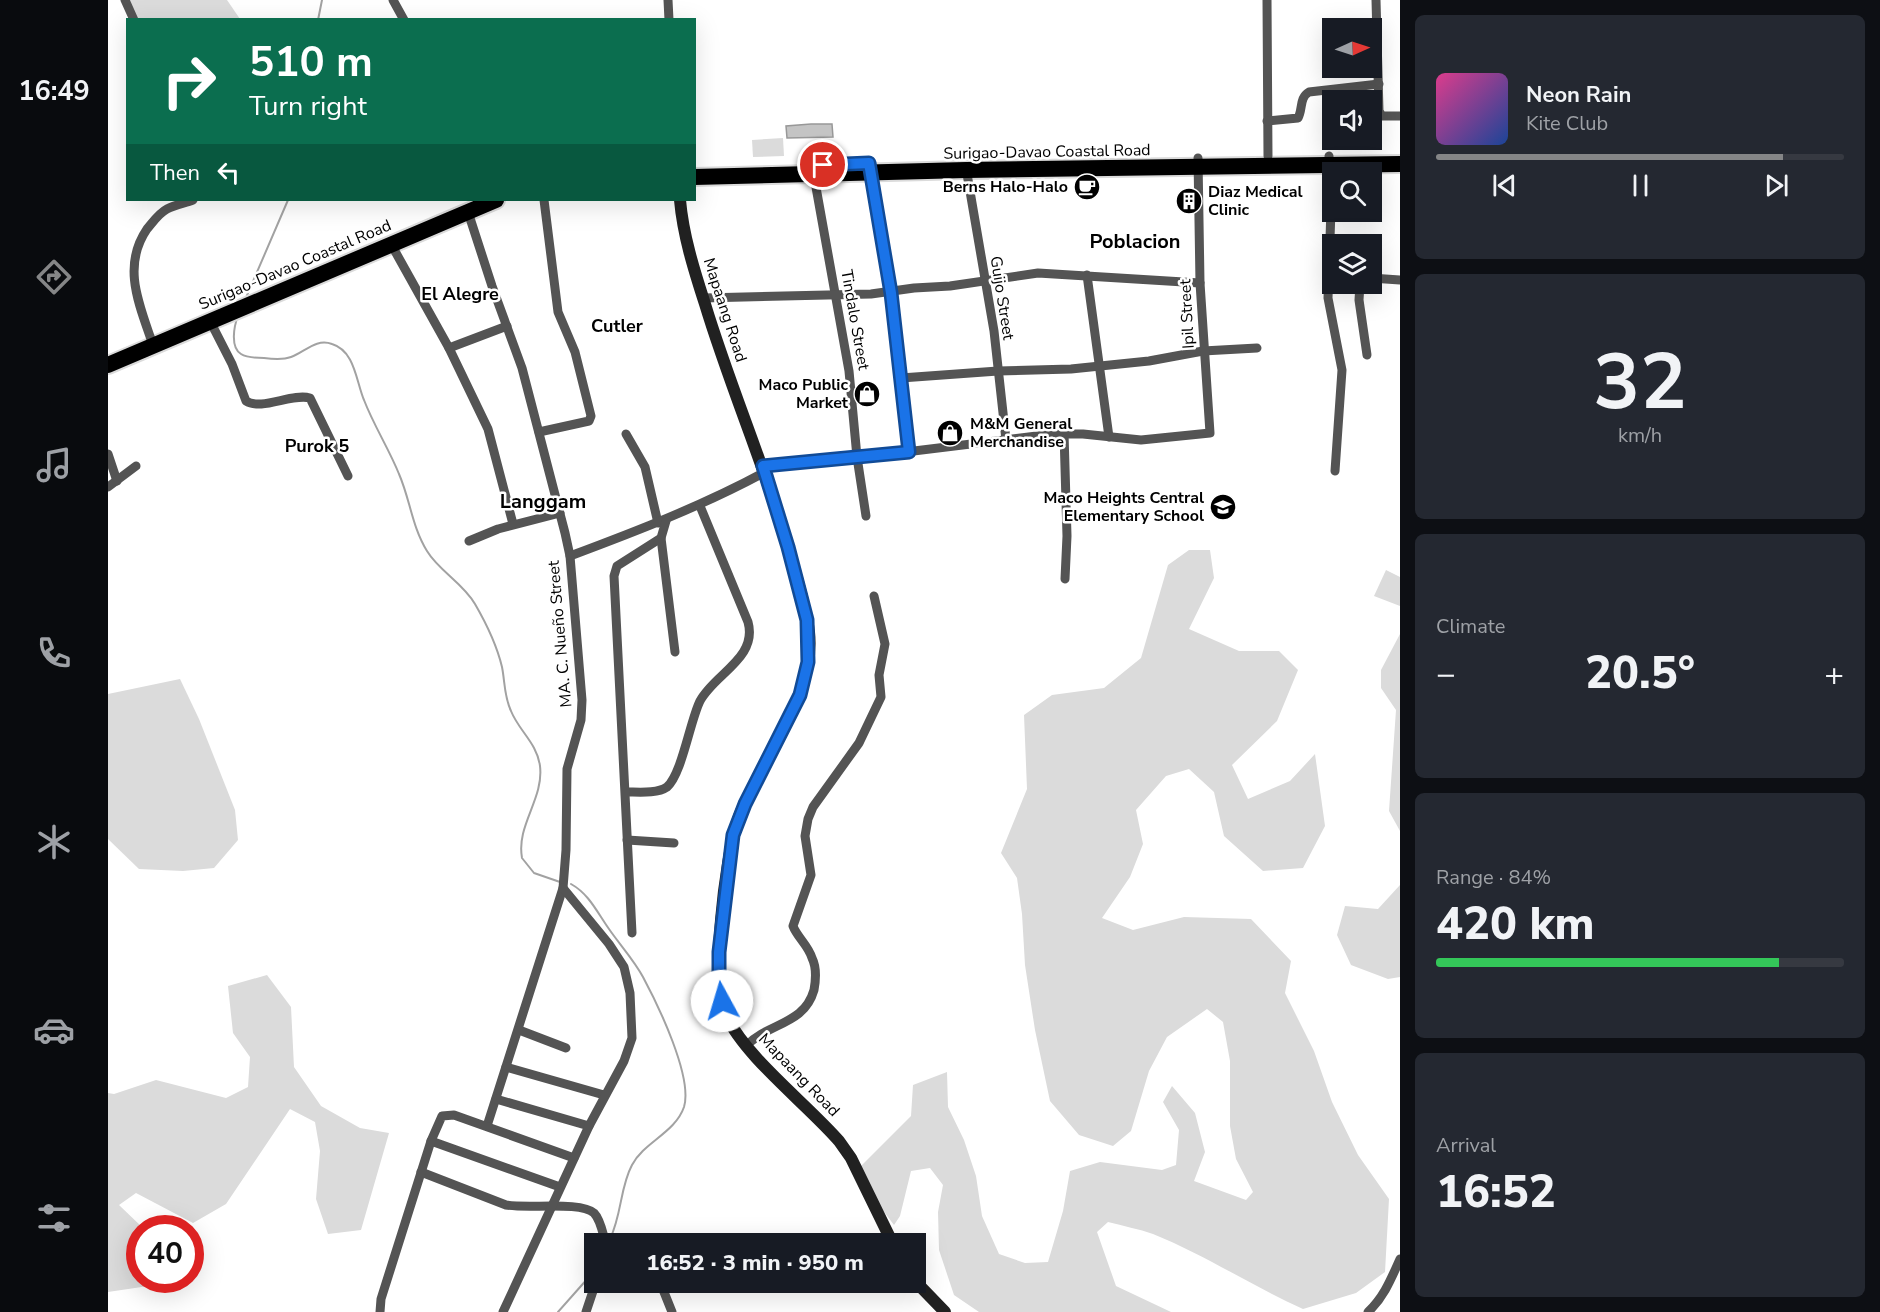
<!DOCTYPE html>
<html lang="en">
<head>
<meta charset="utf-8">
<style>
	:root { --surface:#171b24; --page:#242831; --text:#f1f3f6; --muted:#9ea1a6; --line:#363941; --accent:#858687 }
	body { margin:0; font-family:"Nunito Sans",sans-serif; background:var(--page); color:var(--text); height:100vh; display:flex; flex-direction:column; font-size:22px; white-space:nowrap }
	* { box-sizing:border-box; margin:0 }
	p { font-size:20px; color:var(--muted) }
	.icon { flex:none; width:33px; height:33px; fill:none; stroke:currentColor; stroke-width:2; stroke-linecap:round; stroke-linejoin:round }
	.map { position:relative; flex:1; overflow:hidden }
	.sheet { display:flex; flex-direction:column; gap:15px; padding:15px; background:#0d0f14; width:480px }
	.sheet>* { flex:none }
	.banner { position:absolute; left:18px; top:18px; width:570px; height:183px; border-radius:0px; box-shadow:0 6px 24px #0002; background:#0b6e4f; color:#fff; overflow:hidden }
	.needle { width:39px; rotate:87deg }
	.buttons { position:absolute; left:1214px; top:18px; display:grid; gap:12px }
	.buttons a { display:grid; place-items:center; width:60px; height:60px; border-radius:0px; background:var(--surface); box-shadow:0 6px 24px #0002; font-size:30px }
	.speed { position:absolute; left:18px; top:1215px; display:flex; gap:12px; font-size:30px; font-weight:700; text-align:center }
	.speed>* { display:grid; place-content:center; width:78px; height:78px; border-radius:50%; background:var(--surface); box-shadow:0 6px 24px #0002; line-height:1 }
	.speed .limit { border:9px solid #d22; background:#fff; color:#111 }
	.pin { position:absolute; display:grid; place-items:center; width:51px; height:51px; color:#fff; margin:-26px; border:3px solid #fff; border-radius:50%; box-shadow:0 2px 6px #0007 }
	.me { position:absolute; width:66px; margin:-33px; rotate:354deg; stroke-linejoin:round; filter:drop-shadow(0 0 4px #0008) }
	.turn { display:flex; align-items:center; gap:21px; height:126px; padding:0 24px; font-size:27px }
	.turn .icon { width:78px; height:78px; stroke-width:2.5 }
	.turn b { display:block; font-size:42px; line-height:51px }
	.then { display:flex; align-items:center; height:57px; padding:0 24px; background:#0003; gap:12px; font-size:22px }
	.big { font-size:45px; font-weight:800; line-height:1.1 }
	.sheet .widget { flex:1; display:flex; flex-direction:column; justify-content:center; gap:9px; min-width:0; padding:0 21px; border-radius:9px; background:var(--page) }
	.sheet .dial { align-items:center; gap:0 }
	.dial b { font-size:78px; line-height:1 }
	.song { display:flex; align-items:center; gap:18px }
	.cover { width:72px; height:72px; border-radius:9px; background:linear-gradient(135deg,hsl(330 70% 55%),hsl(220 70% 35%)) }
	.played { height:6px; border-radius:3px; background:linear-gradient(90deg,var(--accent) 85%,var(--line) 85%) }
	.keys { display:flex; justify-content:space-around; direction:ltr }
	.heat { display:flex; justify-content:space-between; align-items:center; font-size:33px; direction:ltr }
	.charge { height:9px; border-radius:4px; background:linear-gradient(90deg,#34c759 84%,var(--line) 0) }
	.trip { position:absolute; left:476px; top:1233px; width:342px; height:60px; border-radius:0px; background:var(--surface); box-shadow:0 6px 24px #0002; font-weight:800; line-height:60px; text-align:center }
	main { display:flex; flex:1; min-height:0 }
	.dock { display:flex; flex-direction:column; width:108px; justify-content:space-around; align-items:center; background:#090b0e; color:var(--muted) }
	.dock .icon { width:42px; height:42px }
	.dock .active { color:var(--accent) }
	.dock b { font-size:27px; color:var(--text) }
	.map>svg:first-child { display:block }
	.green { fill:#dbdbdb }
	.lines { fill:none; stroke-linecap:round; stroke-linejoin:round }
	.stream { stroke:#a2a2a2; stroke-width:2 }
	.building { fill:#c4c4c4; stroke:#989898; stroke-width:1.5 }
	.highway-casing { stroke:#dbdbdb; stroke-width:20 }
	.street { stroke:#545454; stroke-width:9 }
	.secondary { stroke:#212121; stroke-width:12 }
	.highway { stroke:#000; stroke-width:16 }
	.route-casing { stroke:#114b97; stroke-width:15 }
	.route { stroke:#1a73e8; stroke-width:10 }
	.labels { text-anchor:middle; dominant-baseline:central; stroke-width:5; stroke-linejoin:round; paint-order:stroke }
	.street-label { font-size:16px; fill:#000; stroke:#fff }
	.poi-label { font-size:16px; font-weight:bold; fill:#000; stroke:#fff; text-anchor:end }
	.neighbourhood-label { font-size:18px; font-weight:bold; fill:#000; stroke:#fff }
	.quarter-label { font-size:20px; font-weight:bold; fill:#000; stroke:#fff }
</style>
</head>
<body>
<main>
<nav class="dock">
<b>16:49</b>
<svg class="icon active" aria-label="directions" viewBox="0 0 24 24"><path d="M12 3l9 9-9 9-9-9zM9 14v-3h6M13 9l2 2-2 2"/></svg>
<svg class="icon" aria-label="music" viewBox="0 0 24 24"><path d="M9 18V5l10-2v13"/><circle cx="6" cy="18" r="3"/><circle cx="16" cy="16" r="3"/></svg>
<svg class="icon" aria-label="phone" viewBox="0 0 24 24"><path d="M5 4h4l2 5-3 2q2 4 5 5l2-3 5 2v4C11 20 4 13 5 4z"/></svg>
<svg class="icon" aria-label="climate" viewBox="0 0 24 24"><path d="M12 3v18M4 7l16 10M4 17L20 7"/></svg>
<svg class="icon" aria-label="car" viewBox="0 0 24 24"><path d="M5 17H2v-5l4-1 3-4h7l3 4 3 1v5h-3M9 17h6M6 11h13"/><circle cx="7" cy="17" r="2"/><circle cx="17" cy="17" r="2"/></svg>
<svg class="icon" aria-label="filters" viewBox="0 0 24 24"><path d="M4 7h16M4 17h16"/><circle cx="9" cy="7" r="2"/><circle cx="15" cy="17" r="2"/></svg>
</nav>
<div class="map">
<svg width="1292" height="1312" viewBox="0 0 1292 1312">
	<rect width="100%" height="100%" fill="#fff"/>
	<g class="green">
		<polygon points="14,0 119,0 132,19 23,19"/>
		<polygon points="675,138 676,156 645,157 644,140"/>
		<path d="M1081 550H1102L1106 578 1081 629 1131 651H1171L1190 670 1169 721 1124 765 1140 799 1182 781 1207 754 1217 826 1195 868 1155 871 1116 836 1106 792 1081 769 1058 776 1028 810 1035 844 1022 877 994 918 1025 930 1076 917 1143 919 1183 961 1177 993 1206 1051 1224 1102 1250 1155 1281 1199 1277 1272 1248 1293 1195 1309C1144 1286 1097 1255 1045 1234 1031 1229 1015 1226 1000 1222L989 1232 1008 1286 1063 1312H871L846 1295 831 1250 830 1212 835 1185 822 1168 803 1171 792 1216 786 1225 767 1200 752 1167 803 1116 805 1085 839 1072 840 1107 856 1140 868 1176 874 1216 891 1254 917 1263 940 1262 955 1211 962 1171 992 1162 1054 1170 1068 1165 1071 1130 1055 1102 1064 1086 1087 1113 1097 1152 1086 1181 1138 1200 1145 1192 1128 1159 1122 1126V1061L1115 1022 1099 1009 1059 1037 1041 1071 1023 1131 1005 1146 971 1135 942 1101 927 1030 917 965 914 914 909 878 893 853 919 789 916 715 944 695 996 688 1033 658 1060 565Z"/>
		<polygon points="1278,570 1292,577 1292,606 1266,596"/>
		<polygon points="1292,634 1292,831 1281,811 1288,710 1273,688 1273,670"/>
		<polygon points="72,679 91,719 127,810 130,840 106,868 75,871 31,869 0,839 0,694"/>
		<polygon points="1292,885 1292,977 1280,979 1243,965 1229,935 1237,906 1270,909"/>
		<polygon points="159,975 183,1007 186,1067 213,1106 252,1128 281,1133 253,1230 220,1234 208,1199 212,1151 207,1122 182,1109 118,1204 85,1223 28,1193 11,1205 35,1228 32,1228 32,1280 51,1280 47,1285 0,1292 0,1093 6,1094 48,1080 118,1098 140,1087 142,1057 125,1033 120,986"/>
	</g>
	<g class="lines">
		<g class="stream">
			<polyline points="210,20 214,0"/>
			<polyline points="137,300 180,200"/>
			<path d="M130 316C126 326 122 347 133 354 139 358 149 358 156 358 164 359 175 360 183 357 197 352 208 338 224 344 247 351 248 381 256 400 266 426 281 449 291 474 302 499 304 527 319 551 331 571 355 583 367 604 378 623 389 646 394 667 397 682 396 696 403 711 411 731 429 743 432 766 436 799 408 825 414 858L426 873 452 882"/>
			<path d="M463 884C481 894 489 912 501 929 512 945 526 960 535 977 550 1005 585 1077 576 1107 567 1133 536 1142 524 1165 512 1187 514 1214 502 1239"/>
			<polyline points="450,1312 481,1277 486,1267"/>
		</g>
	</g>
	<g class="building">
		<polygon points="703,124 724,124 725,137 679,138 678,126"/>
		<rect x="1075" y="191" width="9" height="20"/>
	</g>
	<g class="lines">
		<defs>
			<g id="highway">
				<polyline points="586,177 858,170 1292,164"/>
				<polyline points="0,365 388,200"/>
			</g>
		</defs>
		<use href="#highway" class="highway-casing"/>
		<g class="street">
			<polyline points="17,0 26,20"/>
			<polyline points="285,0 296,20"/>
			<polyline points="560,0 561,20"/>
			<polyline points="1159,0 1160,156"/>
			<polyline points="1268,0 1271,111 1274,116 1292,116"/>
			<path d="M1159 121 1190 118C1195 109 1191 98 1201 92L1271 84"/>
			<polyline points="1221,156 1223,209 1220,298 1234,370 1227,471"/>
			<polyline points="761,163 783,293 801,451"/>
			<polyline points="704,165 741,371 749,457 758,516"/>
			<polyline points="858,168 886,331 898,440"/>
			<polyline points="360,212 384,286 414,368 457,533 462,556 474,700 473,720 459,769 458,850 455,888 379,1126"/>
			<polyline points="283,244 341,348 399,326"/>
			<polyline points="979,275 1001,437"/>
			<polyline points="1263,278 1292,280"/>
			<polyline points="1252,284 1251,300 1259,355"/>
			<polyline points="595,298 763,294 806,288 842,286 930,273 1092,283"/>
			<path d="M102 321 124 364 138 401C153 411 184 393 202 398L240 476"/>
			<path d="M45 345C32 306 13 267 39 229 45 222 51 213 59 209 67 205 77 203 85 200"/>
			<polyline points="341,348 380,429 405,524"/>
			<polyline points="793,378 890,371 963,369 1041,361 1095,351 1149,348"/>
			<polyline points="431,432 481,421 483,416 467,352 450,312 436,200"/>
			<polyline points="956,433 959,536 957,579"/>
			<polyline points="518,434 537,467 550,523"/>
			<polyline points="0,454 9,481"/>
			<polyline points="655,466 724,461 945,434 975,434 1033,440 1102,433 1092,283 1090,158"/>
			<polyline points="0,487 28,466"/>
			<polyline points="553,538 567,652"/>
			<polyline points="361,541 390,529 452,513"/>
			<path d="M462 556C529 531 594 506 657 472"/>
			<path d="M518 792C530 792 549 794 559 787 574 774 582 721 592 701 606 674 650 658 640 622L592 506"/>
			<polyline points="519,840 566,843"/>
			<polyline points="524,933 506,576 509,566 553,538 558,521"/>
			<polyline points="411,1030 458,1048"/>
			<path d="M639 1045C662 1022 696 1025 706 990 708 979 709 968 704 958 700 945 689 937 685 926L703 875 697 836 700 819 705 807 751 743 773 697 771 675 777 644 766 596"/>
			<polyline points="398,1067 496,1095"/>
			<polyline points="388,1099 481,1126"/>
			<polyline points="323,1141 452,1187"/>
			<path d="M313 1172 398 1205C419 1209 473 1201 486 1213 493 1220 495 1235 498 1244"/>
			<polyline points="552,1282 564,1312"/>
			<polyline points="272,1312 273,1299 323,1141 334,1116 346,1115 466,1158"/>
			<polyline points="395,1312 481,1126 516,1061 524,1038 522,993 516,967 501,944 455,888"/>
			<polyline points="478,1312 488,1282"/>
			<path d="M1260 1312C1276 1297 1283 1279 1292 1259"/>
		</g>
		<g class="secondary">
			<path d="M572 200C575 235 586 270 597 304 623 390 659 471 683 557 690 582 698 607 701 632 706 679 680 718 660 757 650 779 636 800 629 822 617 861 602 980 618 1015 637 1057 700 1105 731 1141L743 1158 785 1244"/>
			<polyline points="807,1281 837,1312"/>
		</g>
		<use href="#highway" class="highway"/>
	</g>
	<g class="lines">
		<defs>
			<polyline id="route" points="614,1001 611,987 611,952 625,835 637,804 692,695 700,662 699,620 680,547 655,466 801,452 783,293 761,163 715,165"/>
		</defs>
		<use href="#route" class="route-casing"/>
		<use href="#route" class="route"/>
	</g>
	<defs>
		<symbol id="cafe-disc" viewBox="-11 -11 22 22"><circle r="9.5" fill="#000" stroke="#fff"/><path d="M-5.5-4.5H6V0H3Q3 3.5 0 3.5H-2.5Q-5.5 3.5-5.5 0ZM3-3.2v2h1.7v-2ZM-6 4.5H4V6H-6Z" fill="#fff"/></symbol>
		<symbol id="building-disc" viewBox="-11 -11 22 22"><circle r="9.5" fill="#000" stroke="#fff"/><path d="M-4-6H4V6H1V3H-1V6H-4ZM-2.5-4.3h1.7v1.8h-1.7ZM.8-4.3h1.7v1.8H.8ZM-2.5-1h1.7V.8h-1.7ZM.8-1h1.7V.8H.8Z" fill="#fff"/></symbol>
		<symbol id="shop-disc" viewBox="-11 -11 22 22"><circle r="9.5" fill="#000" stroke="#fff"/><path d="M-5-2.5h2.3a2.7 3.5 0 0 1 5.4 0H5L5.5 6h-11ZM-1.5-2.5h3a1.5 2.3 0 0 0-3 0Z" fill="#fff"/></symbol>
		<symbol id="school-disc" viewBox="-11 -11 22 22"><circle r="9.5" fill="#000" stroke="#fff"/><path d="M0-5L7-2L0 1L-7-2ZM-4 1L0 2.5L4 1V4Q0 6-4 4Z" fill="#fff"/></symbol>
	</defs>
	<g fill-rule="evenodd">
		<use href="#cafe-disc" x="964" y="172" width="30" height="30"/>
		<use href="#building-disc" x="1066" y="186" width="30" height="30"/>
		<use href="#shop-disc" x="744" y="379" width="30" height="30"/>
		<use href="#shop-disc" x="827" y="418" width="30" height="30"/>
		<use href="#school-disc" x="1100" y="492" width="30" height="30"/>
	</g>
	<g class="labels">
		<g class="street-label">
			<text transform="translate(939 152) rotate(-1)">Surigao-Davao Coastal Road</text>
			<text transform="translate(187 265) rotate(-23)">Surigao-Davao Coastal Road</text>
			<text transform="translate(894 298) rotate(81)">Guijo Street</text>
			<text transform="translate(617 310) rotate(72)">Mapaang Road</text>
			<text transform="translate(1079 314) rotate(-93)">Ipil Street</text>
			<text transform="translate(747 320) rotate(80)">Tindalo Street</text>
			<text transform="translate(452 634) rotate(-95)">MA. C. Nueño Street</text>
			<text transform="translate(691 1075) rotate(46)">Mapaang Road</text>
		</g>
		<g class="poi-label">
			<text x="960" y="187">Berns Halo-Halo</text>
			<text x="1100" y="192" text-anchor="start">Diaz Medical<tspan x="1100" dy="18">Clinic</tspan></text>
			<text x="740" y="385">Maco Public<tspan x="740" dy="18">Market</tspan></text>
			<text x="862" y="424" text-anchor="start">M&amp;M General<tspan x="862" dy="18">Merchandise</tspan></text>
			<text x="1096" y="498">Maco Heights Central<tspan x="1096" dy="18">Elementary School</tspan></text>
		</g>
		<g class="neighbourhood-label">
			<text x="352" y="294">El Alegre</text>
			<text x="509" y="326">Cutler</text>
			<text x="209" y="446">Purok 5</text>
		</g>
		<g class="quarter-label">
			<text x="1027" y="241">Poblacion</text>
			<text x="435" y="501">Langgam</text>
		</g>
	</g>
</svg>
<div class="buttons">
<a><svg class="needle" viewBox="-14 -14 28 28"><path d="M0-13l5 13h-10z" fill="#e53935"/><path d="M0 13l5-13h-10z" fill="#9ea1a6"/></svg></a>
<a><svg class="icon" aria-label="sound" viewBox="0 0 24 24"><path d="M4 9h4l5-4v14l-5-4H4zM17 9q2 3 0 6"/></svg></a>
<a><svg class="icon" aria-label="search" viewBox="0 0 24 24"><circle cx="10" cy="10" r="6"/><path d="M15 15l6 6"/></svg></a>
<a><svg class="icon" aria-label="layers" viewBox="0 0 24 24"><path d="M12 4l9 5-9 5-9-5zM3 14l9 5 9-5"/></svg></a>
</div>
<div class="speed"><div class="limit">40</div></div>
<div class="pin" style="left:715px;top:165px;background:#d93025"><svg class="icon" aria-label="arrive" viewBox="0 0 24 24"><path d="M6 21V4h12l-3 4 3 4H6"/></svg></div>
<svg class="me" style="left:614px;top:1001px" viewBox="-20 -20 40 40"><circle r="19" fill="#fff"/><path d="M0-13L10 11 0 6-10 11z" fill="#1a73e8"/></svg>
<div class="trip">16:52 · 3 min · 950 m</div>
<div class="banner">
<div class="turn"><svg class="icon" aria-label="right" viewBox="0 0 24 24"><path d="M7 20v-9h11M14 6l5 5-5 5"/></svg><div><b>510 m</b>Turn right</div></div>
<div class="then">Then<svg class="icon" aria-label="left" viewBox="0 0 24 24"><path d="M17 20v-9H6M10 6l-5 5 5 5"/></svg></div>
</div>
</div>
<section class="sheet">
<div class="widget">
<div class="song"><i class="cover"></i><div><b>Neon Rain</b><p>Kite Club</p></div></div>
<div class="played"></div>
<div class="keys"><svg class="icon" aria-label="previous" viewBox="0 0 24 24"><path d="M18 5L8 12l10 7zM5 5v14"/></svg><svg class="icon" aria-label="pause" viewBox="0 0 24 24"><path d="M8 5v14M16 5v14"/></svg><svg class="icon" aria-label="next" viewBox="0 0 24 24"><path d="M6 5l10 7-10 7zM19 5v14"/></svg></div>
</div>
<div class="widget dial"><b>32</b><p>km/h</p></div>
<div class="widget"><p>Climate</p>
<div class="heat"><a>−</a><b class="big">20.5°</b><a>+</a></div>
</div>
<div class="widget"><p>Range · 84%</p><b class="big">420 km</b><div class="charge"></div></div>
<div class="widget"><p>Arrival</p><b class="big">16:52</b></div>
</section>
</main>
</body>
</html>
